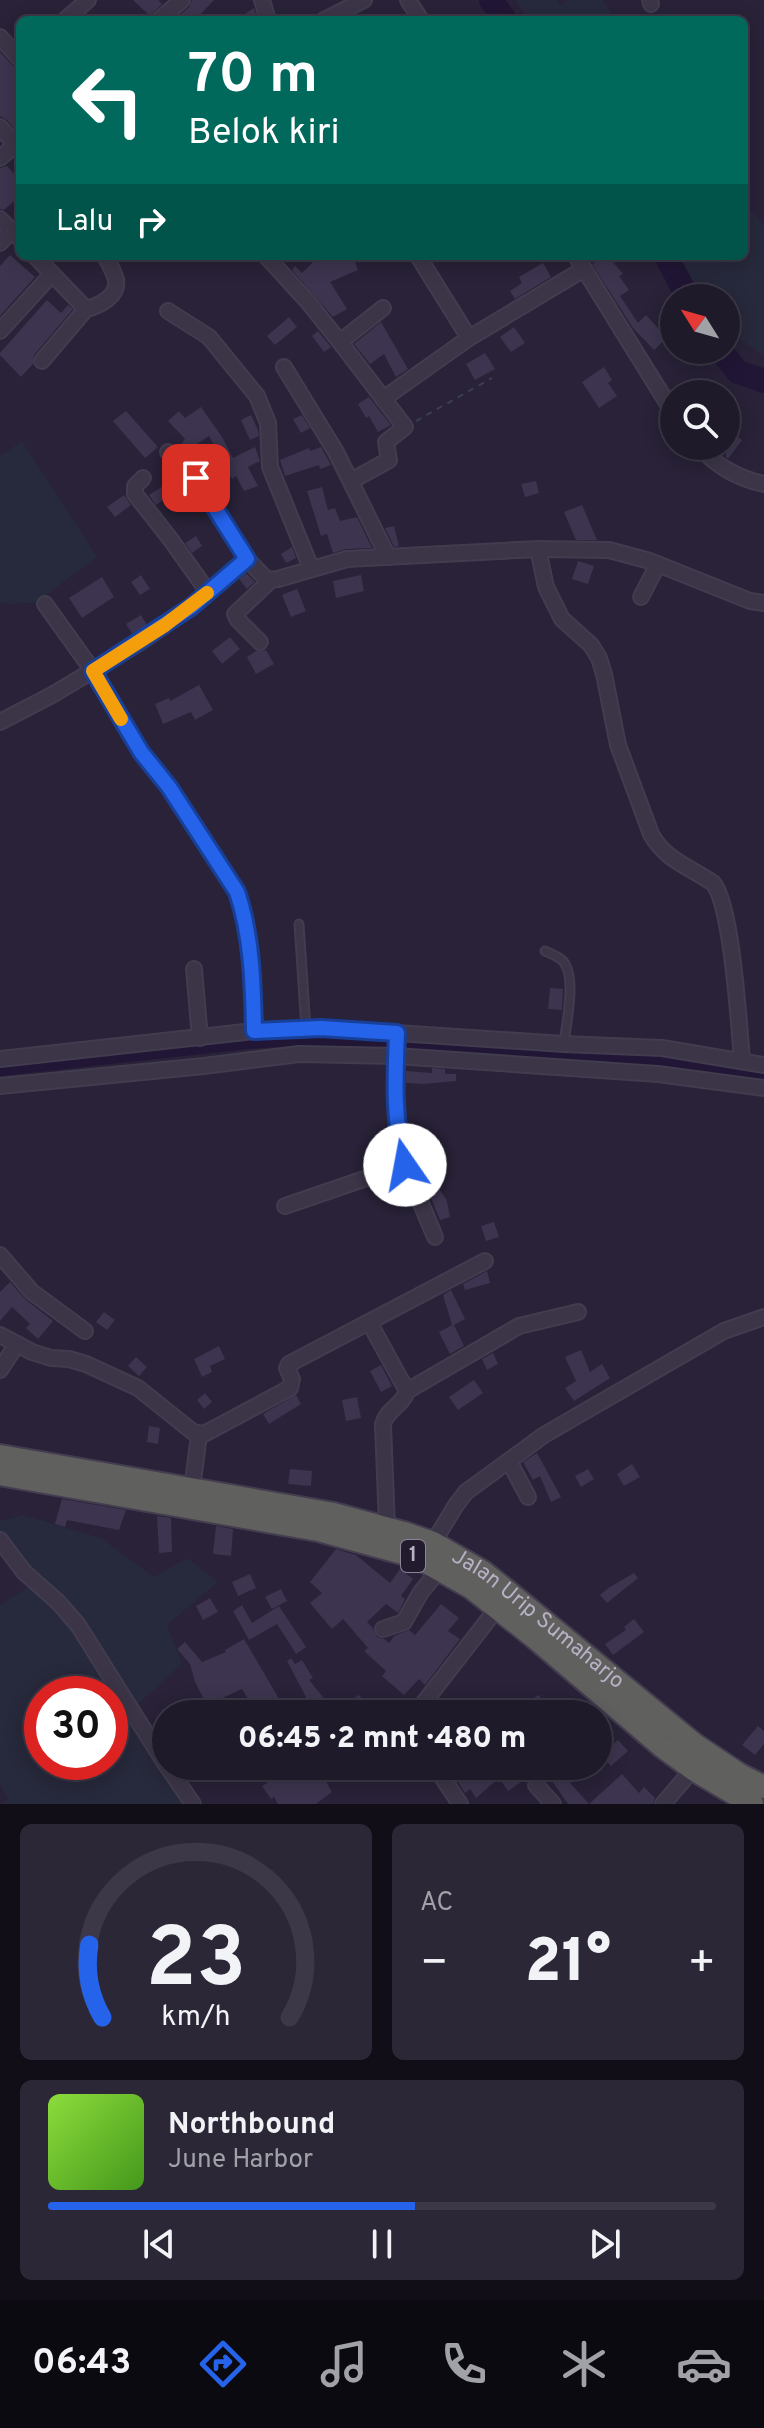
<!DOCTYPE html>
<html lang="id">
<head>
<meta charset="utf-8">
<style>
	:root { --surface:#1f1a2a; --page:#2c2736; --text:#f1f3f6; --muted:#a1a1a8; --line:#3c3847; --accent:#2563eb }
	body { margin:0; font-family:Overpass,sans-serif; background:var(--page); color:var(--text); height:100vh; display:flex; flex-direction:column; font-size:30px; white-space:nowrap }
	* { box-sizing:border-box; margin:0 }
	p { font-size:26px; color:var(--muted) }
	.icon { flex:none; width:44px; height:44px; fill:none; stroke:currentColor; stroke-width:2; stroke-linecap:round; stroke-linejoin:round }
	.map { position:relative; height:1804px; overflow:hidden }
	.details { display:flex; flex-direction:column; gap:20px; padding:20px; background:#110e17; flex:1 }
	.details>* { flex:none }
	.banner { position:absolute; left:16px; top:16px; width:732px; height:244px; border-radius:12px; box-shadow:0 4px 20px #0003,0 0 0 2px var(--line); background:#00695c; color:#fff; overflow:hidden }
	.needle { width:52px; rotate:307deg }
	.controls { position:absolute; left:660px; top:284px; display:grid; gap:16px }
	.controls a { display:grid; place-items:center; width:80px; height:80px; border-radius:50%; background:var(--surface); box-shadow:0 4px 20px #0003,0 0 0 2px var(--line); font-size:40px }
	.speed { position:absolute; left:24px; top:1676px; display:flex; gap:16px; font-size:40px; font-weight:700; text-align:center }
	.speed>* { display:grid; place-content:center; width:104px; height:104px; border-radius:50%; background:var(--surface); box-shadow:0 4px 20px #0003,0 0 0 2px var(--line); line-height:1 }
	.speed .limit { border:12px solid #d22; background:#fff; color:#111 }
	.pin { position:absolute; display:grid; place-items:center; width:68px; height:68px; color:#fff; margin:-34px; border-radius:16px; box-shadow:0 4px 12px #0006 }
	.me { position:absolute; width:88px; margin:-44px; rotate:348deg; stroke-linejoin:round; filter:drop-shadow(0 0 6px #0008) }
	.turn { display:flex; align-items:center; gap:28px; height:168px; padding:0 40px; font-size:36px }
	.turn .icon { width:104px; height:104px; stroke-width:2.5 }
	.turn b { display:block; font-size:56px; line-height:68px }
	.then { display:flex; align-items:center; height:76px; padding:0 40px; background:#0003; gap:16px; font-size:30px }
	.big { font-size:60px; font-weight:800; line-height:1.1 }
	.details .card { flex:1; display:flex; flex-direction:column; justify-content:center; gap:12px; min-width:0; padding:0 28px; border-radius:12px; background:var(--page) }
	.details .dial { align-items:center; gap:0 }
	.dial svg { height:208px; overflow:visible; fill:none; stroke:var(--line); stroke-width:7; stroke-linecap:round; text-anchor:middle }
	.dial text { fill:var(--text); stroke:none }
	.song { display:flex; align-items:center; gap:24px }
	.cover { width:96px; height:96px; border-radius:12px; background:linear-gradient(135deg,hsl(90 70% 55%),hsl(100 70% 35%)) }
	.played { height:8px; border-radius:4px; background:linear-gradient(90deg,var(--accent) 55%,var(--line) 55%) }
	.keys { display:flex; justify-content:space-around; direction:ltr }
	.heat { display:flex; justify-content:space-between; align-items:center; font-size:44px; direction:ltr }
	.details .tiles { flex:1; display:grid; gap:20px; grid-template-columns:1fr 1fr }
	.card:last-child { grid-column:span 2 }
	.trip { position:absolute; left:152px; top:1700px; width:460px; height:80px; border-radius:40px; background:var(--surface); box-shadow:0 4px 20px #0003,0 0 0 2px var(--line); font-weight:800; line-height:80px; text-align:center }
	.tab-bar { display:flex; height:128px; justify-content:space-around; align-items:center; background:#0c0a11; color:var(--muted) }
	.tab-bar .icon { width:56px; height:56px }
	.tab-bar .active { color:var(--accent) }
	.tab-bar b { font-size:36px; color:var(--text) }
	.map>svg:first-child { display:block }
	.green { fill:#27293c; fill-rule:evenodd }
	.lines { fill:none; stroke-linecap:round; stroke-linejoin:round }
	.canal { stroke:#211635; stroke-width:14 }
	.river { stroke:#211635; stroke-width:24 }
	.building { fill:#3d344f }
	.service-casing { stroke:#423c4f; stroke-width:11 }
	.minor-casing { stroke:#423c4f; stroke-width:18 }
	.trunk-casing { stroke:#443d50; stroke-width:26 }
	.path { stroke:#3c3f51; stroke-width:2; stroke-dasharray:6 6; stroke-linecap:butt }
	.service { stroke:#3c3548; stroke-width:7 }
	.minor { stroke:#3c3548; stroke-width:14 }
	.trunk { stroke:#60605e; stroke-width:22 }
	.route-casing { stroke:#184099; stroke-width:20 }
	.route { stroke:#2563eb; stroke-width:14 }
	.slow { stroke:#f59e0b; stroke-width:14 }
	.labels { text-anchor:middle; dominant-baseline:central; stroke-width:8; stroke-linejoin:round; paint-order:stroke }
	.shield { fill:#211b2d; stroke:#8b8397; stroke-width:2 }
	.shield-label { font-size:20px; font-weight:bold; fill:#b8b0c5 }
	.street-label { font-size:22px; fill:#b8b0c5; stroke:#211b2d }
</style>
</head>
<body>
<div class="map">
<svg width="764" height="1804" viewBox="0 0 764 1804">
	<rect width="100%" height="100%" fill="#292238"/>
	<g class="green">
		<polygon points="515,0 556,0 560,5 568,0 603,0 615,20 528,20"/>
		<polygon points="744,204 764,225 764,356 726,329 726,298 697,298 672,256 744,256"/>
		<polygon points="22,441 97,557 35,603 4,604 0,602 0,456"/>
		<path d="M23 1515 101 1538 154 1577 187 1558 218 1582 167 1625 182 1664 136 1706 166 1751V1766H176L201 1804H0L8 1799 0 1784V1605L33 1584 0 1546V1521ZM42 1694H110V1762H42Z"/>
	</g>
	<g class="lines">
		<polyline class="canal" points="0,1069 247,1042 310,1038 671,1061 764,1077"/>
		<g class="river">
			<polyline points="491,0 505,20"/>
			<polyline points="666,256 688,298"/>
			<polyline points="720,350 738,372 764,381"/>
		</g>
	</g>
	<g class="building">
		<polygon points="133,0 158,0 162,4 150,16"/>
		<polygon points="192,0 214,0 195,20 174,20 189,7"/>
		<polygon points="254,8 258,20 236,20"/>
		<polygon points="0,52 13,66 20,69 20,131 17,132 7,120 0,116"/>
		<polygon points="7,166 20,180 20,196 4,210 0,209 0,168"/>
		<polygon points="10,255 35,277 0,316 0,266"/>
		<polygon points="319,256 353,256 358,270 330,282 347,309 333,317 292,270 295,266 302,273"/>
		<polygon points="604,256 608,256 623,274 619,276 629,290 620,296 638,323 646,315 667,338 654,350 633,328 592,264"/>
		<polygon points="543,263 551,277 515,299 510,291 522,283 519,277"/>
		<polygon points="47,300 61,313 68,305 73,309 34,355 33,364 21,377 0,355 0,353"/>
		<polygon points="289,317 297,327 275,345 267,336"/>
		<polygon points="381,322 408,369 396,377 384,354 370,364 354,344"/>
		<polygon points="514,327 525,343 511,352 500,337"/>
		<polygon points="318,331 331,347 324,352 312,336"/>
		<polygon points="485,353 495,369 475,380 466,364"/>
		<polygon points="604,367 612,380 608,383 617,396 599,408 582,382"/>
		<polygon points="369,397 391,425 378,432 369,416 366,418 358,404"/>
		<polygon points="201,407 222,437 233,458 255,447 260,461 248,467 258,486 244,491 236,476 232,479 209,436 188,450 195,456 192,460 178,448 185,439 168,421 179,411 185,418"/>
		<polygon points="126,411 158,447 145,458 113,421"/>
		<polygon points="251,415 258,430 259,436 250,440 241,420"/>
		<polygon points="302,415 310,428 301,433 293,419"/>
		<polygon points="726,428 742,440 728,459 726,457"/>
		<polygon points="321,447 331,465 320,469 319,465 285,476 280,460 309,448 310,451"/>
		<polygon points="216,472 227,482 214,489 207,477"/>
		<polygon points="179,476 191,489 186,493 181,486 156,505 149,495"/>
		<polygon points="536,481 539,493 525,497 521,484"/>
		<polygon points="322,487 328,510 335,508 340,521 357,517 372,548 346,549 333,553 327,534 321,536 307,491"/>
		<polygon points="124,495 131,505 115,517 107,507"/>
		<polygon points="582,505 597,540 576,540 564,512"/>
		<polygon points="394,526 399,546 394,547 385,528"/>
		<polygon points="196,536 202,546 192,553 185,543"/>
		<polygon points="292,547 296,558 286,563 281,554"/>
		<polygon points="578,561 594,566 588,584 572,579"/>
		<polygon points="246,573 255,582 247,589 239,579"/>
		<polygon points="141,575 150,589 140,595 131,582"/>
		<polygon points="361,575 364,591 336,598 333,581"/>
		<polygon points="102,577 114,597 82,618 69,598"/>
		<polygon points="297,589 306,611 291,617 282,595"/>
		<polygon points="141,615 147,625 133,635 126,624"/>
		<polygon points="230,637 240,649 222,664 212,651"/>
		<polygon points="266,650 274,664 256,674 247,657 256,651"/>
		<polygon points="199,685 213,710 195,720 191,712 163,724 155,704 169,698 170,701"/>
		<polygon points="550,988 563,989 562,1010 548,1009"/>
		<polygon points="432,1068 445,1069 445,1074 456,1074 456,1081 423,1084 406,1083 406,1071 432,1073"/>
		<polygon points="424,1163 432,1177 437,1175 441,1186 438,1187 447,1201 450,1217 440,1220 418,1166"/>
		<polygon points="494,1222 499,1237 486,1241 481,1226"/>
		<polygon points="487,1271 490,1283 465,1290 463,1284"/>
		<polygon points="10,1282 25,1299 53,1321 38,1339 26,1328 30,1324 12,1307 0,1321 0,1292"/>
		<polygon points="451,1290 465,1319 454,1325 464,1346 450,1354 439,1332 452,1325 443,1295"/>
		<polygon points="104,1312 115,1320 107,1330 96,1322"/>
		<polygon points="219,1346 225,1359 210,1366 212,1372 202,1377 194,1359"/>
		<polygon points="581,1350 590,1372 602,1364 610,1378 574,1401 565,1388 576,1381 565,1357"/>
		<polygon points="493,1353 498,1364 487,1370 482,1359"/>
		<polygon points="136,1357 147,1367 139,1376 128,1366"/>
		<polygon points="381,1365 392,1386 381,1392 370,1371"/>
		<polygon points="474,1380 483,1393 458,1410 449,1397"/>
		<polygon points="205,1393 212,1402 204,1409 197,1400"/>
		<polygon points="296,1395 301,1404 269,1424 263,1414"/>
		<polygon points="357,1397 361,1418 346,1421 342,1400"/>
		<polygon points="149,1426 160,1428 158,1444 147,1442"/>
		<polygon points="537,1453 561,1497 551,1502 540,1476 533,1480 523,1462"/>
		<polygon points="632,1464 640,1477 624,1486 617,1474"/>
		<polygon points="290,1469 312,1471 311,1486 288,1484"/>
		<polygon points="588,1469 594,1479 581,1487 575,1476"/>
		<polygon points="62,1499 126,1510 119,1530 67,1520 65,1527 55,1524"/>
		<polygon points="157,1516 171,1518 172,1552 159,1553"/>
		<polygon points="216,1526 233,1529 231,1556 213,1554"/>
		<polygon points="336,1549 356,1555 390,1583 400,1569 413,1579 401,1596 405,1599 398,1613 386,1604 367,1622 373,1628 377,1637 384,1639 389,1643 394,1636 409,1630 415,1635 441,1604 459,1618 448,1631 460,1639 425,1685 419,1679 404,1695 382,1676 386,1671 364,1651 368,1648 343,1619 332,1629 310,1603 322,1593 310,1582"/>
		<polygon points="634,1573 638,1578 607,1603 600,1595 610,1587"/>
		<polygon points="250,1574 256,1588 238,1596 232,1582"/>
		<polygon points="281,1589 287,1601 272,1609 265,1597"/>
		<polygon points="210,1598 218,1612 203,1620 196,1606"/>
		<polygon points="242,1605 252,1623 279,1606 306,1647 296,1654 277,1624 249,1640 233,1611"/>
		<polygon points="634,1619 644,1632 613,1655 605,1644 626,1630 624,1627"/>
		<polygon points="244,1639 285,1709 307,1699 287,1661 291,1658 295,1664 302,1660 313,1678 309,1680 332,1708 325,1714 268,1714 265,1709 257,1714 242,1689 207,1705 195,1682 190,1664 177,1649 185,1642 202,1662 226,1652 225,1650"/>
		<polygon points="359,1695 369,1708 380,1699 394,1714 352,1714 345,1705"/>
		<polygon points="539,1695 547,1710 568,1701 573,1714 530,1714 525,1703"/>
		<polygon points="758,1726 764,1731 764,1744 755,1755 742,1745"/>
		<polygon points="598,1733 610,1747 618,1740 628,1751 611,1766 598,1752"/>
		<polygon points="266,1766 317,1766 332,1792 316,1804 278,1804 274,1797 271,1799 262,1786 273,1779"/>
		<polygon points="469,1766 512,1766 509,1769 511,1772 517,1769 524,1780 508,1791 499,1778 476,1798 470,1789 465,1793 458,1782 464,1777 461,1774"/>
		<polygon points="565,1772 571,1784 589,1804 622,1774 639,1793 644,1787 655,1798 653,1804 568,1804 552,1781"/>
	</g>
	<g class="lines">
		<defs>
			<g id="service">
				<polyline points="299,924 306,1029"/>
				<path d="M545 951C551 954 558 956 563 961 577 977 566 1024 564 1044"/>
			</g>
			<g id="minor">
				<polyline points="262,0 268,20"/>
				<polyline points="408,0 421,20"/>
				<polyline points="650,0 651,4"/>
				<polyline points="65,20 88,0"/>
				<polyline points="159,20 182,0"/>
				<polyline points="324,20 364,0"/>
				<polyline points="0,37 20,59"/>
				<polyline points="0,127 20,150"/>
				<polyline points="0,158 20,141"/>
				<polyline points="0,219 20,239"/>
				<polyline points="0,243 11,231"/>
				<path d="M35 256 86 309C99 306 119 296 116 280 114 272 109 263 105 256"/>
				<polyline points="266,256 308,302 340,342"/>
				<polyline points="418,256 469,338"/>
				<polyline points="576,256 674,414"/>
				<polyline points="168,311 209,337 257,396 268,423 270,467 311,568"/>
				<polyline points="0,331 52,274"/>
				<polyline points="42,361 86,309"/>
				<polyline points="284,367 336,452 388,557"/>
				<polyline points="383,399 469,338 584,269"/>
				<path d="M699 446C715 466 740 479 764 484"/>
				<polyline points="168,452 196,478 247,559 267,580 278,579 347,559 538,549 609,550 650,561 750,601 764,603"/>
				<polyline points="143,478 135,486 135,494 171,540 208,592"/>
				<polyline points="351,481 389,460 386,442 405,427 340,342 383,308"/>
				<path d="M538 549 546 587 562 619 591 645 599 658 604 674 618 745 651 834C665 860 690 867 713 883 732 905 739 1025 742 1060"/>
				<polyline points="641,597 658,564"/>
				<path d="M45 604 93 671 141 752 169 787 237 892C252 936 253 985 254 1031"/>
				<polyline points="260,642 238,620 235,614 271,580"/>
				<polyline points="0,722 52,695 139,643 191,607 247,559"/>
				<polyline points="194,969 200,1038"/>
				<polyline points="0,1059 254,1031 321,1028 564,1044 662,1048 764,1065"/>
				<polyline points="0,1086 204,1066 299,1054 396,1056 658,1074 764,1088"/>
				<polyline points="405,1165 435,1237"/>
				<path d="M285 1206 405 1165C393 1119 395 1080 397 1033"/>
				<polyline points="0,1255 32,1292 85,1331"/>
				<polyline points="369,1322 407,1391"/>
				<polyline points="0,1335 32,1352 51,1358 69,1359 86,1364 138,1388 193,1432 204,1434 290,1388 292,1379 287,1368 289,1364 485,1261"/>
				<polyline points="0,1370 17,1344"/>
				<polyline points="509,1461 528,1497"/>
				<polyline points="192,1489 199,1435"/>
				<path d="M387 1528 383 1424C387 1409 403 1405 407 1391L519 1326 578 1312"/>
				<polyline points="0,1540 24,1572 58,1602 78,1625 166,1765"/>
				<polyline points="433,1543 456,1505 466,1492 544,1435 724,1331 764,1317"/>
				<polyline points="383,1629 404,1622 421,1592 440,1569"/>
				<polyline points="415,1714 498,1607"/>
				<polyline points="167,1766 193,1804"/>
				<polyline points="442,1777 460,1804"/>
				<polyline points="536,1785 553,1804"/>
				<polyline points="663,1804 693,1769"/>
			</g>
			<g id="trunk">
				<path id="s1" d="M0 1456 334 1514 404 1533 433 1543 483 1572 508 1592 695 1745 740 1775 764 1787"/>
				<polyline points="0,1474 318,1530 417,1557 472,1588 533,1636 663,1747 693,1769 752,1804"/>
			</g>
		</defs>
		<use href="#service" class="service-casing"/>
		<use href="#minor" class="minor-casing"/>
		<use href="#trunk" class="trunk-casing"/>
		<polyline class="path" points="416,421 492,378"/>
		<use href="#service" class="service"/>
		<use href="#minor" class="minor"/>
		<use href="#trunk" class="trunk"/>
	</g>
	<g class="lines">
		<defs>
			<path id="route" d="M196 478 247 559 191 607 93 671 141 752 169 787 237 892C252 936 253 985 254 1031L321 1028 397 1033C395 1080 393 1119 405 1165"/>
		</defs>
		<use href="#route" class="route-casing"/>
		<use href="#route" class="route"/>
		<polyline class="slow" points="121,719 93,671 165,625 207,593"/>
	</g>
	<g class="labels">
		<rect class="shield" x="401" y="1540" width="24" height="32" rx="6"/>
		<g class="shield-label">
			<text x="413" y="1556">1</text>
		</g>
		<g class="street-label">
			<text stroke="none"><textPath href="#s1" startOffset="572">Jalan Urip Sumaharjo</textPath></text>
		</g>
	</g>
</svg>
<div class="controls">
<a><svg class="needle" viewBox="-14 -14 28 28"><path d="M0-13l5 13h-10z" fill="#e53935"/><path d="M0 13l5-13h-10z" fill="#a1a1a8"/></svg></a>
<a><svg class="icon" aria-label="search" viewBox="0 0 24 24"><circle cx="10" cy="10" r="6"/><path d="M15 15l6 6"/></svg></a>
</div>
<div class="speed"><div class="limit">30</div></div>
<div class="pin" style="left:196px;top:478px;background:#d93025"><svg class="icon" aria-label="arrive" viewBox="0 0 24 24"><path d="M6 21V4h12l-3 4 3 4H6"/></svg></div>
<svg class="me" style="left:405px;top:1165px" viewBox="-20 -20 40 40"><circle r="19" fill="#fff"/><path d="M0-13L10 11 0 6-10 11z" fill="#2563eb"/></svg>
<div class="trip">06:45 · 2 mnt · 480 m</div>
<div class="banner">
<div class="turn"><svg class="icon" aria-label="left" viewBox="0 0 24 24"><path d="M17 20v-9H6M10 6l-5 5 5 5"/></svg><div><b>70 m</b>Belok kiri</div></div>
<div class="then">Lalu<svg class="icon" aria-label="right" viewBox="0 0 24 24"><path d="M7 20v-9h11M14 6l5 5-5 5"/></svg></div>
</div>
</div>
<section class="details">
<div class="tiles">
<div class="card dial"><svg viewBox="0 0 100 80">
<path d="M14 69A42 42 0 1 1 86 69"/>
<path d="M14 69A42 42 0 0 1 9 41" stroke="#2563eb"/>
<text x="50" y="56" font-size="32" font-weight="700">23</text>
<text x="50" y="72" font-size="11">km/h</text>
</svg></div>
<div class="card"><p>AC</p>
<div class="heat"><a>−</a><b class="big">21°</b><a>+</a></div>
</div>
<div class="card">
<div class="song"><i class="cover"></i><div><b>Northbound</b><p>June Harbor</p></div></div>
<div class="played"></div>
<div class="keys"><svg class="icon" aria-label="previous" viewBox="0 0 24 24"><path d="M18 5L8 12l10 7zM5 5v14"/></svg><svg class="icon" aria-label="pause" viewBox="0 0 24 24"><path d="M8 5v14M16 5v14"/></svg><svg class="icon" aria-label="next" viewBox="0 0 24 24"><path d="M6 5l10 7-10 7zM19 5v14"/></svg></div>
</div>
</div>
</section>
<nav class="tab-bar">
<b>06:43</b>
<svg class="icon active" aria-label="directions" viewBox="0 0 24 24"><path d="M12 3l9 9-9 9-9-9zM9 14v-3h6M13 9l2 2-2 2"/></svg>
<svg class="icon" aria-label="music" viewBox="0 0 24 24"><path d="M9 18V5l10-2v13"/><circle cx="6" cy="18" r="3"/><circle cx="16" cy="16" r="3"/></svg>
<svg class="icon" aria-label="phone" viewBox="0 0 24 24"><path d="M5 4h4l2 5-3 2q2 4 5 5l2-3 5 2v4C11 20 4 13 5 4z"/></svg>
<svg class="icon" aria-label="climate" viewBox="0 0 24 24"><path d="M12 3v18M4 7l16 10M4 17L20 7"/></svg>
<svg class="icon" aria-label="car" viewBox="0 0 24 24"><path d="M5 17H2v-5l4-1 3-4h7l3 4 3 1v5h-3M9 17h6M6 11h13"/><circle cx="7" cy="17" r="2"/><circle cx="17" cy="17" r="2"/></svg>
</nav>
</body>
</html>
